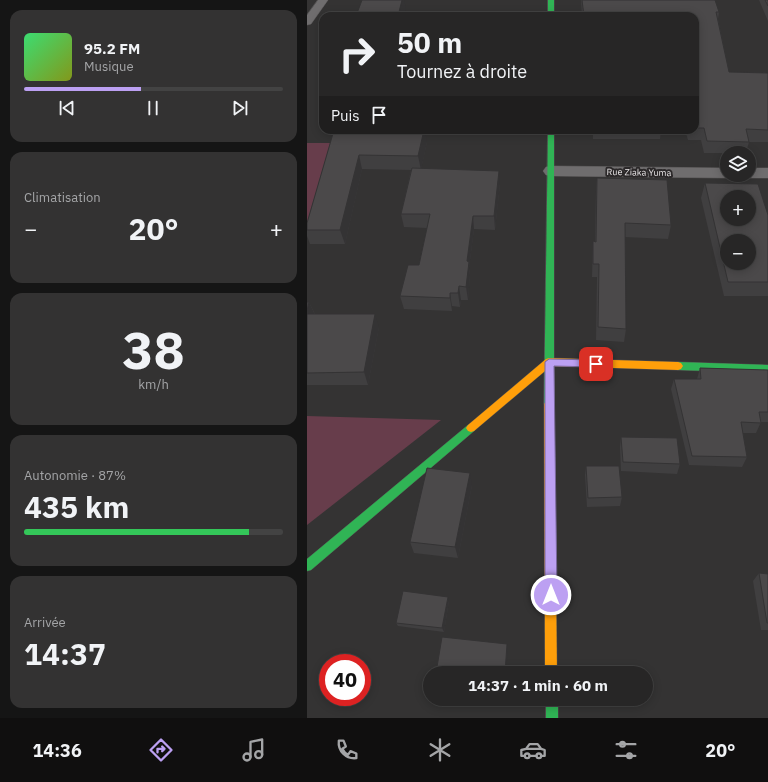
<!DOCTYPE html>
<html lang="fr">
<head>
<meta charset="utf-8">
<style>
	:root { --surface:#272626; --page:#333232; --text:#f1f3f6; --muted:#a4a5a7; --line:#434343; --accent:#bca0f2 }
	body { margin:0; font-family:"IBM Plex Sans",sans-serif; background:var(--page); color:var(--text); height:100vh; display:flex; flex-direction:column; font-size:15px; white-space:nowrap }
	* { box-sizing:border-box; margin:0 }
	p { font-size:13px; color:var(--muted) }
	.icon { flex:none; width:22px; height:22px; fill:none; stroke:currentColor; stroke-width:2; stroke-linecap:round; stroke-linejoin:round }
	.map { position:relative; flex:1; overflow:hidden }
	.side { display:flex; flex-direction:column; gap:10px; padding:10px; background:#151515; width:307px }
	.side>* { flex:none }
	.top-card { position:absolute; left:12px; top:12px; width:380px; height:122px; border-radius:12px; box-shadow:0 2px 10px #0003,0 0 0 1px var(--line); background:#272626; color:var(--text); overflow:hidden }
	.buttons { position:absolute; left:413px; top:146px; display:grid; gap:8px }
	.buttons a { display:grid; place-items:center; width:36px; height:36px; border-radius:50%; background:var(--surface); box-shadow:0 2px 10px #0003,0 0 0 1px var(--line); font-size:20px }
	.speed { position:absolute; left:12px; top:654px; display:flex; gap:8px; font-size:20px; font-weight:700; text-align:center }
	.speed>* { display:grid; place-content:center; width:52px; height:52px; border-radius:50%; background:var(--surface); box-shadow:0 2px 10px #0003,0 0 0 1px var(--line); line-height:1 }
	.speed .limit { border:6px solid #d22; background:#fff; color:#111 }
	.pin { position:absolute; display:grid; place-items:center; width:34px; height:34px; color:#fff; margin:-17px; border-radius:8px; box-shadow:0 2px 6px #0006 }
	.me { position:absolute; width:44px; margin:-22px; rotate:0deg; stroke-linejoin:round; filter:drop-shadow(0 0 3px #0008) }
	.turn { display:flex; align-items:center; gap:14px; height:84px; padding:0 12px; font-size:18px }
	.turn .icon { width:52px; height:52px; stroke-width:2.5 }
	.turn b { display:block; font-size:28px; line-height:34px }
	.then { display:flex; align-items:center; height:38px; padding:0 12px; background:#0003; gap:8px; font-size:15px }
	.big { font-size:30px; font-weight:700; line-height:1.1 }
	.side .widget { flex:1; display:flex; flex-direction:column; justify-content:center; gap:6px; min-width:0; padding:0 14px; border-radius:12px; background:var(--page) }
	.side .dial { align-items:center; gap:0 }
	.dial b { font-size:52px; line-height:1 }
	.song { display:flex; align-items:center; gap:12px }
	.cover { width:48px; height:48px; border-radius:6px; background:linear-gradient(135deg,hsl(140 70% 55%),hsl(70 70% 35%)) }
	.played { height:4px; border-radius:2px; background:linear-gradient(90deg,var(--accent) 45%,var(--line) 45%) }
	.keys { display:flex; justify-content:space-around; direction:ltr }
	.heat { display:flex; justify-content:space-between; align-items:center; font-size:22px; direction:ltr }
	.charge { height:6px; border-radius:3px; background:linear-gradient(90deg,#34c759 87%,var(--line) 0) }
	.trip { position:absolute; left:116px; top:666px; width:230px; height:40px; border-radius:20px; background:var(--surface); box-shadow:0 2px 10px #0003,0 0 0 1px var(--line); font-weight:700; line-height:40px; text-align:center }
	.tab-bar { display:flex; height:64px; justify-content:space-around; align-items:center; background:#100f0f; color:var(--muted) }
	.tab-bar .icon { width:28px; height:28px }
	.tab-bar .on { color:var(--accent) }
	.tab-bar b { font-size:18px; color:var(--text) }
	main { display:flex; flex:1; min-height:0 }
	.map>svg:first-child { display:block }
	.green { fill:#673d4b }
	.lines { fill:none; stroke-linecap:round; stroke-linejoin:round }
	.lane-casing { stroke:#525050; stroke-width:1 }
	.street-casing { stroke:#525050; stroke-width:1 }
	.fast-casing { stroke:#525050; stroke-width:1 }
	.slow-casing { stroke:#525050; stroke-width:1 }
	.lane { fill:#6f6d6e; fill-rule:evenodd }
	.street { fill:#6f6d6e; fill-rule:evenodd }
	.fast { fill:#30b455; fill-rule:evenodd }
	.slow { fill:#ff9f0a; fill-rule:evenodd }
	.wall { fill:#403f40 }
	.shaded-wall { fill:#343334 }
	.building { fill:#4b494a; stroke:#343334; fill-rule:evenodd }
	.route { fill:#bca0f2; stroke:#7a689d }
	.labels { text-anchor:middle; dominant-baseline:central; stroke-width:4; stroke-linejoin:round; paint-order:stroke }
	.far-street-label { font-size:9px; fill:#e9e6e7; stroke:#2b2829 }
</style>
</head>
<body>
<main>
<section class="side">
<div class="widget">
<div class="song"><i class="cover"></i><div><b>95.2 FM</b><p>Musique</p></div></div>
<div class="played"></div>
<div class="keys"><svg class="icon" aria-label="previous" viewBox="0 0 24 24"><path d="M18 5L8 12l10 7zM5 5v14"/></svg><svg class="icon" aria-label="pause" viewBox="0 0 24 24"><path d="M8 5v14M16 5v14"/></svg><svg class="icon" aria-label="next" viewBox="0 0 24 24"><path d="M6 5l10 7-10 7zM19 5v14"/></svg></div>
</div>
<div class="widget"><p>Climatisation</p>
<div class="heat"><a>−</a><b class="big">20°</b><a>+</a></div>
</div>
<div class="widget dial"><b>38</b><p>km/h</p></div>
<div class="widget"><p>Autonomie · 87%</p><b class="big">435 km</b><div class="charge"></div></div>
<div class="widget"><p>Arrivée</p><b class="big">14:37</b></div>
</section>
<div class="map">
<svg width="461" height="718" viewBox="0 0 461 718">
	<rect width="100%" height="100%" fill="#343333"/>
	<g class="green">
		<polygon points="0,143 31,143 0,230"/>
		<polygon points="0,416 134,420 0,525"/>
	</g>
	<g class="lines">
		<defs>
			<polygon id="lane" points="11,0 21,0 4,24 0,25 0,15"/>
			<g id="street">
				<polygon points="245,166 420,168 420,175 427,175 420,178 245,176 239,175 236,171 239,167"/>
				<polygon points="442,168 461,168 461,178 442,178 436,177 435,175 442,175"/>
			</g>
			<g id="fast">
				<rect x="241" y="0" width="6" height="16"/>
				<polygon points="241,130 247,130 247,404 245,407 242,408 239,407 237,404"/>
				<polygon points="371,362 461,365 461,373 371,370 368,369 366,366 368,363"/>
				<polygon points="164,424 167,425 169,428 167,431 4,570 0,571 0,559 161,425"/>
				<rect x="239" y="699" width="12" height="19"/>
			</g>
			<g id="slow">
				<polygon points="242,358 371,362 374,363 376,366 374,369 371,370 244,366 167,431 164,432 161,431 159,428 161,425 239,359"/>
				<polygon points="242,400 245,401 247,404 250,673 238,673 237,404 239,401"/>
			</g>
		</defs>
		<use href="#lane" class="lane-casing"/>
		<use href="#street" class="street-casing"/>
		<use href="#fast" class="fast-casing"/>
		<use href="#slow" class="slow-casing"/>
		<use href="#lane" class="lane"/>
		<use href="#street" class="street"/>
		<use href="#fast" class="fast"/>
		<use href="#slow" class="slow"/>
	</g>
	<g class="wall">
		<polygon points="274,0 408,0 412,12 411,19 422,72 461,73 461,142 442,142 439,153 397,153 394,140 381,140 378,130 388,130 388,16 275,16"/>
		<polygon points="452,0 461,0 461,21"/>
		<polygon points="27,130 120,142 114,169 193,184 188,230 167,229 162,268 163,275 161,300 154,300 153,307 145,306 145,311 97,309 93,296 112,265 120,228 97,227 94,214 104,170 55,169 38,244 3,244 0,236 0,223"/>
		<polygon points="286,130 354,130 353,139 286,139"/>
		<polygon points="290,178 364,225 361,239 318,237 319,329 317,342 289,340 290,277 285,277 286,241 288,241 289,191"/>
		<polygon points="398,183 461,215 461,296 417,296 394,198"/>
		<polygon points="0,302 2,302 8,314 72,327 61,385 0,385"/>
		<polygon points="393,368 461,370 461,422 454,422 449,433 436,433 440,457 435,467 382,465 364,389 367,379 390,379"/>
		<polygon points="314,437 373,464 370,474 314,471 313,447"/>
		<polygon points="279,466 315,497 313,506 280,507 278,475"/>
		<polygon points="165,485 151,558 107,553 103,542"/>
		<polygon points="452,573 461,574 461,630 454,630 446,581"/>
		<polygon points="142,601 137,632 91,626 89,623"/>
	</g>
	<g class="shaded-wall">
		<polygon points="95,0 97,0 99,8 97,16 91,16"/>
		<polygon points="117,130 118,130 120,142 114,170 111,156"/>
		<polygon points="52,155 55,169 38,244 33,230"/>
		<polygon points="192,171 193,184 188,230 187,216"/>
		<polygon points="166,216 167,229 162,268 163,275 161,300 159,287 160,261"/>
		<polygon points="152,286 154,300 153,307 151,293"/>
		<polygon points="143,293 145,306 145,311 143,298"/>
		<polygon points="2,302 8,315 0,316 0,311"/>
		<polygon points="68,314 72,327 61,385 57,372"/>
		<polygon points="163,473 165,485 151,558 148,547"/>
		<polygon points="141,597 142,601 137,632 135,628"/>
		<polygon points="200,644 201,648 199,673 198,673"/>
	</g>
	<g class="building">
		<polygon points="55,0 95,0 91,16 49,16"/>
		<polygon points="275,0 408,0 412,12 409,12 422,72 461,73 461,130 439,129 442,142 400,141 397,128 388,128 388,16 277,16"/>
		<polygon points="458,0 461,0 461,6"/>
		<polygon points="27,130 117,130 111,156 52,155 33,230 0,230 0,223"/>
		<polygon points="105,168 192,171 187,216 166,216 160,261 162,262 159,287 152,286 151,293 143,293 143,298 93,296 101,265 112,265 123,214 94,214"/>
		<polygon points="290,178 360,180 364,225 318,223 319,329 291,327 292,264 286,264 286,241 289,242"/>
		<path d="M398 183 451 184 461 215V282H421ZM420 197H442V219H420ZM420 241H442V263H420Z"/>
		<polygon points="0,302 2,302 0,311"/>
		<polygon points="0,314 68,314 57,372 0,373"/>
		<polygon points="393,368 461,370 461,412 452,412 454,423 434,422 440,457 385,456 367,379 394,379"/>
		<polygon points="314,437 370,438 373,464 316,462"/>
		<polygon points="279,466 312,466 315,497 281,498"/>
		<polygon points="120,468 163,473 148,547 103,542"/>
		<polygon points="452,573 461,574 461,623 460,623"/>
		<polygon points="96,591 141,597 135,628 89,623"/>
		<polygon points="135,637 200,644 198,673 129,673"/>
	</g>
	<polygon class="route" points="242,359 289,360 294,364 289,367 247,366 250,595 248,599 244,601 240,599 238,595 238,362"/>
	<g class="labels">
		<g class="far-street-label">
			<text transform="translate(332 172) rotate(1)">Rue Ziaka Yuma</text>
		</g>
	</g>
</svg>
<div class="buttons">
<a><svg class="icon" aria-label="layers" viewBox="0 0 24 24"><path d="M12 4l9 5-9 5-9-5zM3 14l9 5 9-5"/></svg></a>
<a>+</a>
<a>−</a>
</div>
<div class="speed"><div class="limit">40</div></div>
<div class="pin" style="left:289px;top:364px;background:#d93025"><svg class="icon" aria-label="arrive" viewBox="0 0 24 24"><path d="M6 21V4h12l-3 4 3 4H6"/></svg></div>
<svg class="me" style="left:244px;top:595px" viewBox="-20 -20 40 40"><circle r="17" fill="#bca0f2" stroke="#fff" stroke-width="3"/><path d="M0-11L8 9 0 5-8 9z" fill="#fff"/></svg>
<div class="trip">14:37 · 1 min · 60 m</div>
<div class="top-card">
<div class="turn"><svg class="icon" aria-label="right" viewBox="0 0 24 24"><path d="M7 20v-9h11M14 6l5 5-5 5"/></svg><div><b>50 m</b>Tournez à droite</div></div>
<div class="then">Puis<svg class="icon" aria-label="arrive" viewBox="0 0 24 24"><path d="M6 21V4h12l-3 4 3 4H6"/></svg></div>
</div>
</div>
</main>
<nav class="tab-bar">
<b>14:36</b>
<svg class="icon on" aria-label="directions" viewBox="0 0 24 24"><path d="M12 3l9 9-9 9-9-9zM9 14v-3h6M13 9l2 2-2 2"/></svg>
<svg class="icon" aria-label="music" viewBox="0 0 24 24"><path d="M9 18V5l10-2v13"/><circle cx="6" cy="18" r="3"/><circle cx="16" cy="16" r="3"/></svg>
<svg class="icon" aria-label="phone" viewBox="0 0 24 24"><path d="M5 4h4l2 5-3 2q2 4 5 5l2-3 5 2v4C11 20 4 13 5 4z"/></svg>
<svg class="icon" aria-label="climate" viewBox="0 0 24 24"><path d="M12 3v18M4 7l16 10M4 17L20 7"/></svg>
<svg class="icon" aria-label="car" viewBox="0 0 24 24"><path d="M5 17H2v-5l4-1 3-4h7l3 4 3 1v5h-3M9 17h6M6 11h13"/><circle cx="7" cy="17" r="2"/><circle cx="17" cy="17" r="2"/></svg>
<svg class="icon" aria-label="filters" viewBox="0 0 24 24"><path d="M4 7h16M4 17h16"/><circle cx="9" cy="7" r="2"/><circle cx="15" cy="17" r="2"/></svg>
<b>20°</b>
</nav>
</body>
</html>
